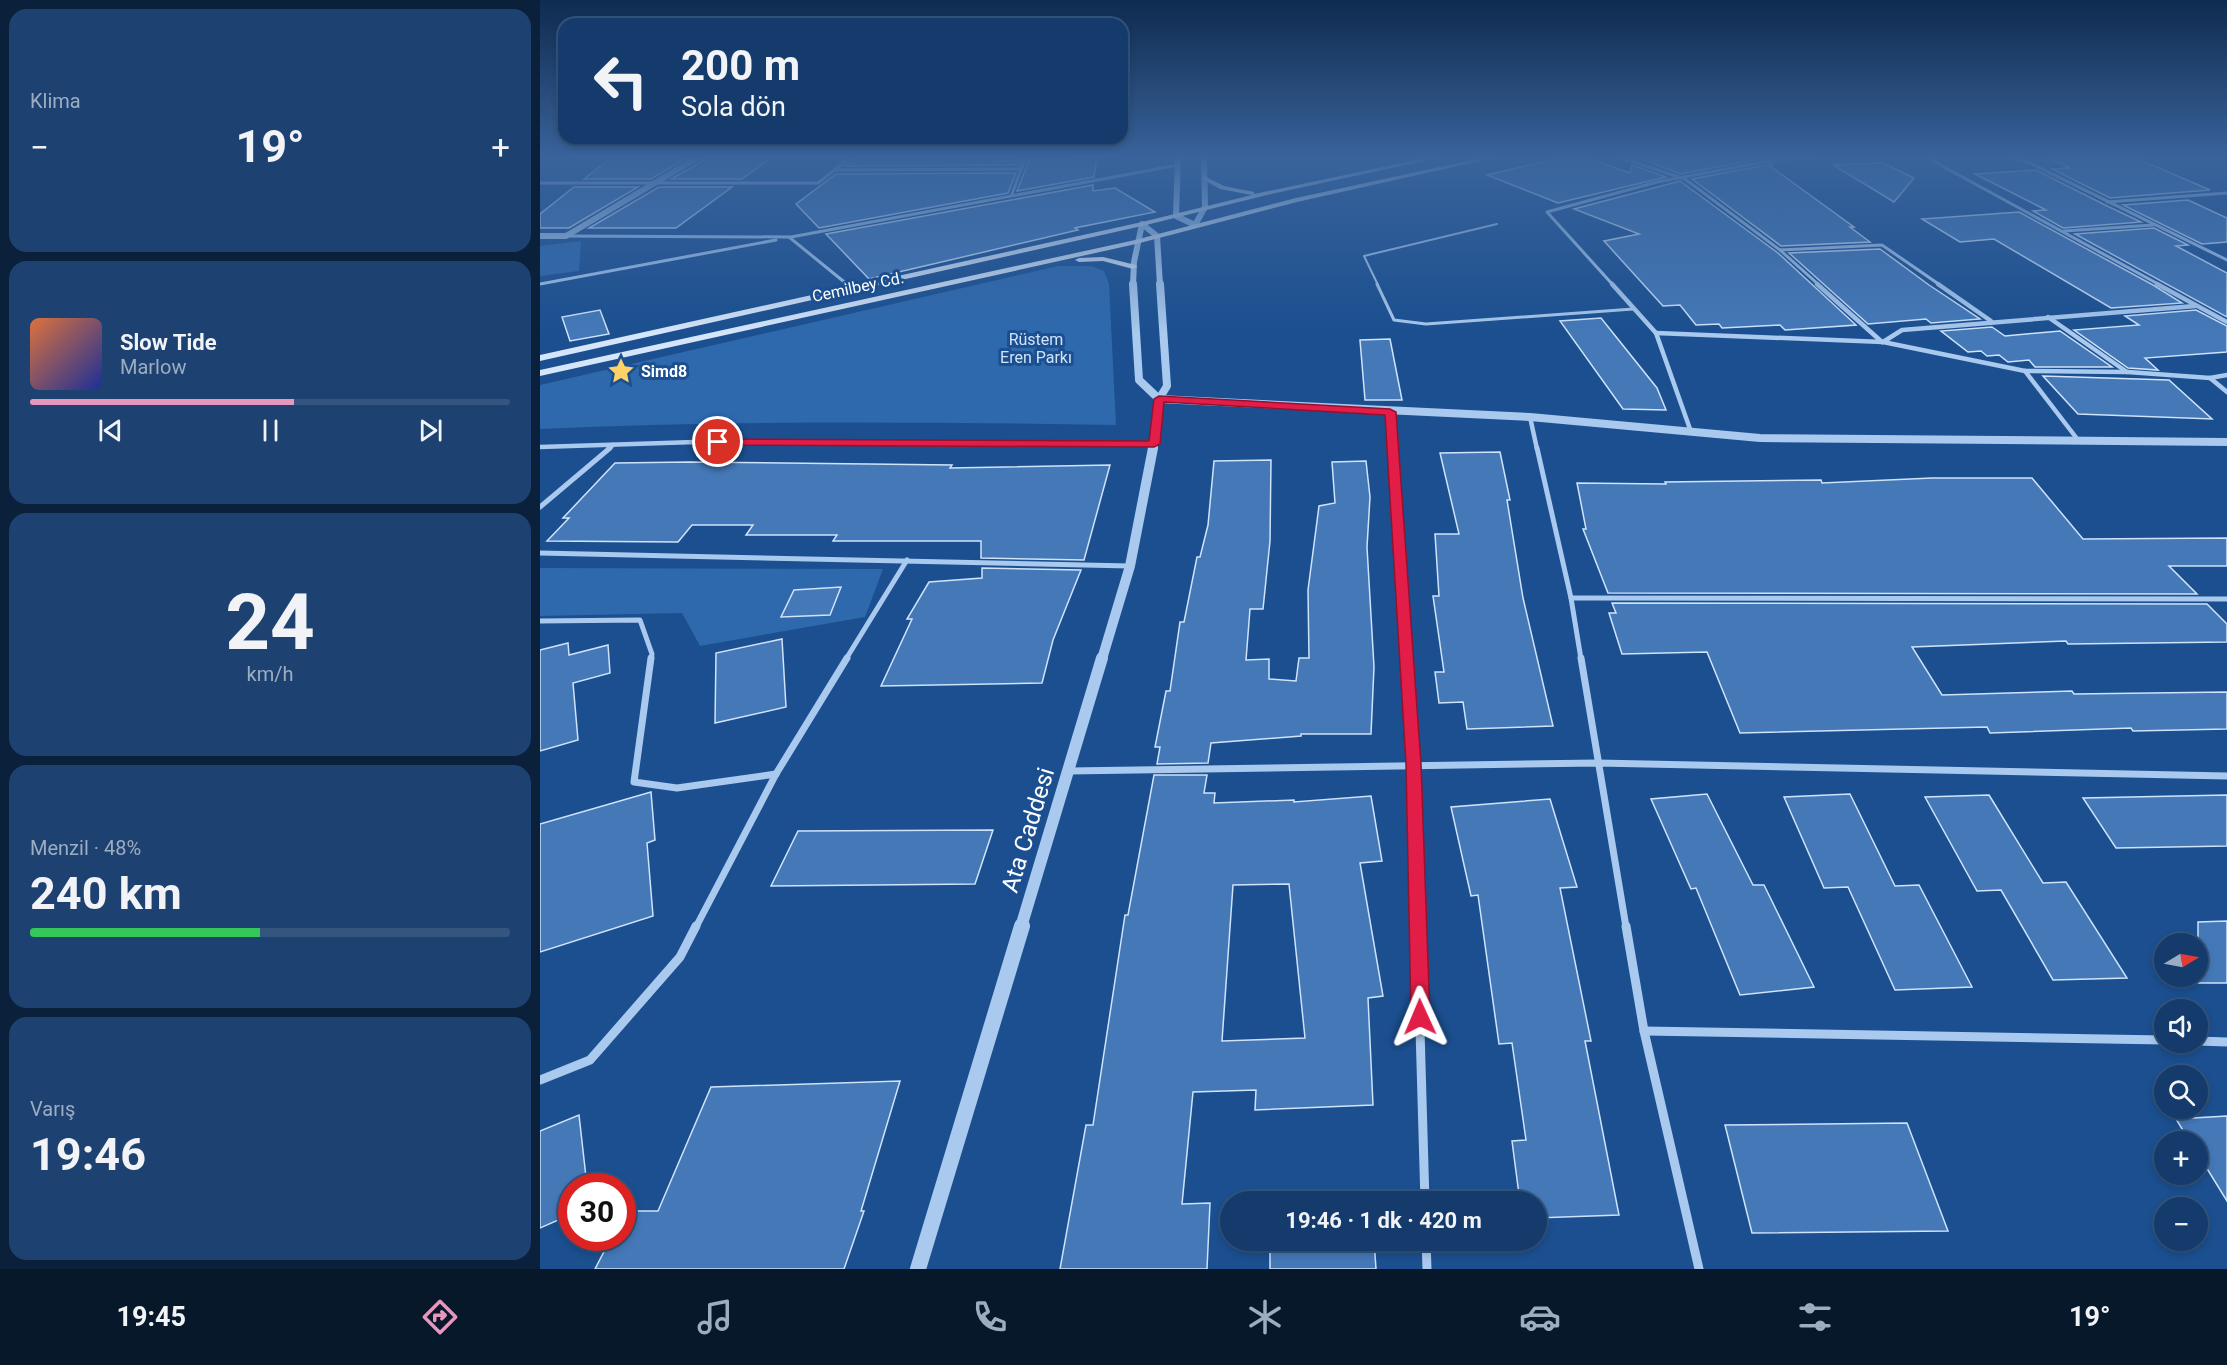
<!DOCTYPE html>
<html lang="tr">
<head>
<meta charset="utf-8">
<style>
	:root { --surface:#143b6b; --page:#1d4271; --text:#f1f3f6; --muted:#9dadc1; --line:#33557e; --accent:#e797bd }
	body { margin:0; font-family:Roboto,sans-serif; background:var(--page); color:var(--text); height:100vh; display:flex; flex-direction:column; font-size:22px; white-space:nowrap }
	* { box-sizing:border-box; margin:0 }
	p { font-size:20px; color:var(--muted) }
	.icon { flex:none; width:33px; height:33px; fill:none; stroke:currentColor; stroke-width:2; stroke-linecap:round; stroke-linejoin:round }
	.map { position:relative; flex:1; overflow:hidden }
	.panel { display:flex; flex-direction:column; gap:9px; padding:9px; background:#0b203b; width:540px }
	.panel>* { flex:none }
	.top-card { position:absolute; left:18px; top:18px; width:570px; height:126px; border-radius:18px; box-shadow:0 3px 9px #0003,0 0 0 2px var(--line); background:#143b6b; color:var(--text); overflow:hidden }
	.needle { width:39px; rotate:80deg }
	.buttons { position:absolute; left:1614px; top:933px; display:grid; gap:12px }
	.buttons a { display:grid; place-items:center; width:54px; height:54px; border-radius:50%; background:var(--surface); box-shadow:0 3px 9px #0003,0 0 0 2px var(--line); font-size:30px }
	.speed { position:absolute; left:18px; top:1173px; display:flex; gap:12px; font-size:30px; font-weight:700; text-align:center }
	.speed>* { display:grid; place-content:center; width:78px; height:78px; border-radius:50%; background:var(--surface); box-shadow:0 3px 9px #0003,0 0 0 2px var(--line); line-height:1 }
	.speed .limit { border:9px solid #d22; background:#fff; color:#111 }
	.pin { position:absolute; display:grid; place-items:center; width:51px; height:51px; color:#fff; margin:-26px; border:3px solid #fff; border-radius:50%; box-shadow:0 2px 6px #0007 }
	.me { position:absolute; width:66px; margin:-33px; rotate:359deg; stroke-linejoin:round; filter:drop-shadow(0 0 4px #0008) }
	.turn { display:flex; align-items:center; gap:21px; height:126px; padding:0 24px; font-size:27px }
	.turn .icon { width:78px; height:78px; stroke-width:2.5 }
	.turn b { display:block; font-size:42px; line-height:51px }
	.big { font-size:45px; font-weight:700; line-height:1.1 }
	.panel .widget { flex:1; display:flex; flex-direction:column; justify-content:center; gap:9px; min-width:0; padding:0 21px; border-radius:18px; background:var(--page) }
	.panel .dial { align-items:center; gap:0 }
	.dial b { font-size:78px; line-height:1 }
	.song { display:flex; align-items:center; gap:18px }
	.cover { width:72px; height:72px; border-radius:9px; background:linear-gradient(135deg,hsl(20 70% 55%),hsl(230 70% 35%)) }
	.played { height:6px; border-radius:3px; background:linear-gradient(90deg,var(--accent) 55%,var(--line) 55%) }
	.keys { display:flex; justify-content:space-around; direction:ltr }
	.heat { display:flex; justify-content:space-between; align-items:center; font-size:33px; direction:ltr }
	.charge { height:9px; border-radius:4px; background:linear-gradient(90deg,#34c759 48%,var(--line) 0) }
	.trip { position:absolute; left:680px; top:1191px; width:327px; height:60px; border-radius:30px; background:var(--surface); box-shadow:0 3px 9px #0003,0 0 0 2px var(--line); font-weight:700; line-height:60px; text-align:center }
	.tabs { display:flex; height:96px; justify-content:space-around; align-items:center; background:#08182b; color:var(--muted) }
	.tabs .icon { width:42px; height:42px }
	.tabs .current { color:var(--accent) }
	.tabs b { font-size:27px; color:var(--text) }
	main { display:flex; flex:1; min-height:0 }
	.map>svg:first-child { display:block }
	.green { fill:#2e69ad }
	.building { fill:#4478b7; stroke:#cfe3fa; stroke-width:1.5; fill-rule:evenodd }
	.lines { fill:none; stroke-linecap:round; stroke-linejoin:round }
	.service-far1 { stroke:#a9c9ee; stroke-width:2 }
	.service { stroke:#a9c9ee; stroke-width:3 }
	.minor-far4 { stroke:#a9c9ee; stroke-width:3 }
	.minor-far3 { stroke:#a9c9ee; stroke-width:4.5 }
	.minor-far2 { stroke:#a9c9ee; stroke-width:5 }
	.minor-far1 { stroke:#a9c9ee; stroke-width:7 }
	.minor { stroke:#a9c9ee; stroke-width:9 }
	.tertiary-far4 { stroke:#a9c9ee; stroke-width:6 }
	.tertiary-far3 { stroke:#a9c9ee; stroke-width:8 }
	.tertiary-far2 { stroke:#a9c9ee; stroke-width:10 }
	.tertiary-far1 { stroke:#a9c9ee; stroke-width:12 }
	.tertiary { stroke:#a9c9ee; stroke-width:16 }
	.secondary { fill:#d6e6fa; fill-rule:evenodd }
	.route { fill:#e11d48; stroke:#92132f; stroke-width:1.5 }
	.labels { text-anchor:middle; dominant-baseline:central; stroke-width:6; stroke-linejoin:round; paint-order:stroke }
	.far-street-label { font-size:16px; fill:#fff; stroke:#1b4f8f }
	.far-park-label { font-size:16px; fill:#cfe3fa; stroke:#1b4f8f }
	.far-poi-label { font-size:16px; font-weight:bold; fill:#fff; stroke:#1b4f8f; text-anchor:start }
	.near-street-label { font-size:24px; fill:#fff; stroke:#1b4f8f }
</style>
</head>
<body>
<main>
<section class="panel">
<div class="widget"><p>Klima</p>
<div class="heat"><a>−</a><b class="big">19°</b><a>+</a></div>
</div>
<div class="widget">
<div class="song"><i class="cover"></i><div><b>Slow Tide</b><p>Marlow</p></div></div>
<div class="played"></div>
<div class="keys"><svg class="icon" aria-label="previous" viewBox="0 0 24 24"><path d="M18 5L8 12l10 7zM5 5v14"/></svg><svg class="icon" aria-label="pause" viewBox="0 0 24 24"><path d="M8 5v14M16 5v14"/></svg><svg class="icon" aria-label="next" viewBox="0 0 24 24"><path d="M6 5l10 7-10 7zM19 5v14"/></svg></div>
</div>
<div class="widget dial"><b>24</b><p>km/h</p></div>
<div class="widget"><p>Menzil · 48%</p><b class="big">240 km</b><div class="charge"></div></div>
<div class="widget"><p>Varış</p><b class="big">19:46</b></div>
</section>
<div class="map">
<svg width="1687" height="1269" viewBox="0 0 1687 1269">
	<rect width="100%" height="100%" fill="#1b4f8f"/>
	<g class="green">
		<polygon points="41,241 39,271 0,276 0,246"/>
		<path d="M518 266H551L564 271 569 284 576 425C384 422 192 420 0 429V385Z"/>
		<polygon points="0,568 343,569 325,617 160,646 142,613 0,616"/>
	</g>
	<g class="building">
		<polygon points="73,156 150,156 111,179 44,179"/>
		<polygon points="165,156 182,156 232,157 202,179 131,179 163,161"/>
		<polygon points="318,156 461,156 459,161 481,160 479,165 305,166"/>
		<polygon points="1028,156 1041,156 1090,173 1092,165 1126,177 1018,203 947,175"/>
		<polygon points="1093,156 1235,156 1141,174"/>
		<polygon points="1504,156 1591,156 1670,190 1570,198 1512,169 1530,168"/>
		<polygon points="557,157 554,177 477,191 489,160"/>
		<polygon points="1343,163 1374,178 1354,202 1293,165"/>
		<polygon points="1232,164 1230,166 1314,227 1310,227 1330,242 1241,246 1152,179"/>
		<polygon points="1496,170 1565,205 1601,222 1523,228 1493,211 1506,210 1435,174"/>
		<polygon points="476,173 468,193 279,228 256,204 296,174"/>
		<polygon points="1140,181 1238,253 1316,325 1245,330 1240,325 1182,328 1179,324 1156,325 1140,305 1123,306 1064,241 1099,234 1034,209"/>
		<polygon points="553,185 553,191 575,188 615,212 535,228 538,230 329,279 286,234"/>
		<polygon points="34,187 98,187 29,228 0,228 0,214"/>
		<polygon points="119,187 192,187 136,228 49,228"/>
		<polygon points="1648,200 1687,218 1687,242 1662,244 1583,205"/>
		<polygon points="1479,212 1613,285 1642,303 1571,308 1454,239 1420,242 1382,219"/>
		<polygon points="1614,228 1648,245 1636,246 1687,273 1687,317 1535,234"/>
		<polygon points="1340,249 1389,285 1440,319 1391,323 1386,319 1328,324 1249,253"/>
		<polygon points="60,310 69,334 30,341 22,317"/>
		<polygon points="1656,310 1687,326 1687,352 1605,358 1618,370 1588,368 1534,330 1599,325 1585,316"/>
		<polygon points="1061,318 1117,388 1126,410 1083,409 1020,321"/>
		<polygon points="1452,327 1465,336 1520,331 1572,367 1495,367 1489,360 1468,362 1459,355 1447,356 1441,351 1428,352 1401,331"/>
		<polygon points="850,339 862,400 825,400 820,340"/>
		<polygon points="1503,376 1629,380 1672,419 1538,414"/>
		<polygon points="960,452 970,500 967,500 983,598 1013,726 927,729 923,702 899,703 895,672 904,672 893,596 899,596 895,534 919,534 900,453"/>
		<polygon points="731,460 730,541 723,609 710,609 706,660 729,659 729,679 756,681 759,658 769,658 768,590 779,506 795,503 792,462 826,461 830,497 827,547 834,667 831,734 761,734 761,736 671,743 668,763 617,764 620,747 615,747 626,691 630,691 640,622 644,622 657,557 660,557 668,525 674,461"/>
		<polygon points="149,462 412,465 410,468 570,465 544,560 441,558 441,541 293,541 297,535 206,535 213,525 152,525 138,542 7,541 29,518 23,518 75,463"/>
		<polygon points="1392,478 1492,478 1543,539 1687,538 1687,566 1629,566 1657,594 1068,593 1043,529 1046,529 1037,483 1126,484 1125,482 1281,480 1282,483"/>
		<polygon points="442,568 541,570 513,640 502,683 341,686 372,619 367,619 389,582 442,578"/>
		<polygon points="301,587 290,615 241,617 254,590"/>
		<polygon points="1072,603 1667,604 1687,624 1687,642 1528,644 1526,641 1372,647 1402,695 1532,691 1534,694 1687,692 1687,729 1593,731 1591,728 1450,733 1447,727 1200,733 1167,652 1082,654 1069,613 1076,613"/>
		<polygon points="242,639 246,707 175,723 176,653"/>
		<polygon points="28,643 29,655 68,645 70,673 33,683 38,740 0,751 0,650"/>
		<path d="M614 775H667L664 793H675L674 803 754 800V802L831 796 842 861 820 863 843 996 828 998 833 1105 715 1110 716 1090 653 1092 642 1204 670 1203 667 1269H520L546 1125H553L585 915H588ZM749 884 765 1038 682 1041 693 885Z"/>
		<polygon points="111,792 115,840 107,843 113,916 0,952 0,824"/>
		<polygon points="1167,794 1213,885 1224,885 1274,987 1200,995 1156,888 1151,889 1111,799"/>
		<polygon points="1310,794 1355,886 1379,885 1432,987 1355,990 1308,887 1284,888 1244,797"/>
		<polygon points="1449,795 1503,883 1526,882 1587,978 1513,980 1461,890 1437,891 1385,797"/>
		<polygon points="1687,795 1687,846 1576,848 1543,798"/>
		<polygon points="1010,799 1037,887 1020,888 1051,1041 1045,1041 1079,1215 996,1218 996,1202 980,1202 972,1141 986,1140 972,1043 959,1044 938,895 931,896 911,807"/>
		<polygon points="453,830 435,884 231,886 258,831"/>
		<polygon points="1687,921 1687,983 1658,983 1658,922"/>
		<polygon points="360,1081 321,1211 324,1211 304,1269 55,1269 71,1238 82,1238 82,1211 118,1211 171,1087"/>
		<polygon points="39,1115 47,1186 32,1186 32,1214 0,1228 0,1131"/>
		<polygon points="1687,1116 1687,1201 1658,1154 1658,1142 1650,1142 1636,1119"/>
		<polygon points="1367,1123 1408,1231 1212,1233 1185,1125"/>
		<polygon points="730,1240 834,1240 836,1269 730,1269"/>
	</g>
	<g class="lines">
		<polyline class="service-far1" points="838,285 824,256 957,224"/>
		<polyline class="service" points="837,284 854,320 886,324 1093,309"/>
		<g class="minor-far4">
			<polyline points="1075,156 1145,179 1240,250 1279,285"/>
			<polyline points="1384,156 1620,285"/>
			<polyline points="1465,156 1488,162 1687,260"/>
			<polyline points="296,170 481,169"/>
			<polyline points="0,183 278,183 312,156"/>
			<polyline points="472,194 486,156"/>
			<polyline points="1567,202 1687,193"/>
			<polyline points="1524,231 1613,225"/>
			<polyline points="26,236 251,237 638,165"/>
			<polyline points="249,237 308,285"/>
			<polyline points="1240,250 1342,245 1400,285"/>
			<polyline points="0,284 236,240"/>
			<polyline points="1073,285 1007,212 1117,182 1250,157"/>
		</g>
		<g class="minor-far3">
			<polyline points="306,284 314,290"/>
			<polyline points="1072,284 1116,333 1150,429"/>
			<polyline points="1277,284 1342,342"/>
			<polyline points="1398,284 1451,321"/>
			<polyline points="1617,284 1687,322"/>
			<polyline points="1508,317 1587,372"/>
			<polyline points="1116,333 1343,342 1485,371 1588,372 1670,378 1687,375"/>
			<polyline points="1343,342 1362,330 1655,306"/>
			<polyline points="1485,371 1538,440"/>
			<polyline points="1670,378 1687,392"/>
			<polyline points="851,412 853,449"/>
			<polyline points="990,417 997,449"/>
			<polyline points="0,447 155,442 614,444"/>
			<polyline points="68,449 73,445"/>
		</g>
		<g class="minor-far2">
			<polyline points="853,448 866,659"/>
			<polyline points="997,448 1031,598 1041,659"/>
			<polyline points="0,507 70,448"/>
			<polyline points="0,553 590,566"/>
			<polyline points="1031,598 1687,599"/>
			<polyline points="0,621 100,620 112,654 111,659"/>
			<polyline points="306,659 367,560"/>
		</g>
		<g class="minor-far1">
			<polyline points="111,658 94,782 137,788 236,774"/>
			<polyline points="866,658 873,764 877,927"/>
			<polyline points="1041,658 1086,927"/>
			<polyline points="529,771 1057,763 1687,776"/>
			<polyline points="156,927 236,774 307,658"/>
		</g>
		<g class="minor">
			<polyline points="877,926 885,1202"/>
			<polyline points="1086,926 1104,1031 1159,1269"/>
			<polyline points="1104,1031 1624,1040"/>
			<polyline points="1658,1041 1687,1042"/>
			<polyline points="0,1080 50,1060 140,957 156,926"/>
			<polyline points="886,1240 887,1269"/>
		</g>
		<g class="tertiary-far4">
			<polyline points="638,156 636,216 655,225 665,207 664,156"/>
			<polyline points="1247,158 1272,156"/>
			<polyline points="0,236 26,236 160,156"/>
			<polyline points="593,285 594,262 602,224 617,236 620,285"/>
		</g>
		<g class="tertiary-far3">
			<polyline points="593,284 599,380 619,399"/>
			<polyline points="619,399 990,417 1220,438 1687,442"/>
			<polyline points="619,399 627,386 620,284"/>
			<polyline points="613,449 619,399"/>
		</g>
		<polyline class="tertiary-far2" points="562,659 590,566 613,448"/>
		<polyline class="tertiary-far1" points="481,927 562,658"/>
		<polyline class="tertiary" points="378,1269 482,926"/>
		<g class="secondary">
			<polygon points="895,156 907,156 727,195 602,226 0,361 0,355 602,222 712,195 680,189 662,179 664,176 684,186 714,192 714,194"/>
			<polygon points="950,156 962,156 757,202 596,244 0,376 0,370 595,240 756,198"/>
			<polygon points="563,257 596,265 597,267 593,269 563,261 539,262 535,260 539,258"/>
		</g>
	</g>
	<linearGradient id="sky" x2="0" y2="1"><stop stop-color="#0f2b4f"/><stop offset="0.47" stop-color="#39639b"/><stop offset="1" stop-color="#39639b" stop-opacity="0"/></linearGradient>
	<rect width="1687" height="334" fill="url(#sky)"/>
	<polygon class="route" points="619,396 850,409 856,412 881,764 890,1017 887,1023 880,1025 873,1023 871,1017 866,764 845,415 624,402 620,444 614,447 178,445 173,442 178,439 609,441 614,399"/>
	<defs>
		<symbol id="sight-bare" viewBox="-9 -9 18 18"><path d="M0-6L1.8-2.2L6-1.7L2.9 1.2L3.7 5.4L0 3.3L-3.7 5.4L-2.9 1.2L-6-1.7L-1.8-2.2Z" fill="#ffd166" stroke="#1b4f8f" stroke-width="2.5" paint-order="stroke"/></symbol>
	</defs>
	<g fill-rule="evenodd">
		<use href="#sight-bare" x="62" y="352" width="38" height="38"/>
	</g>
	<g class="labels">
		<g class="far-street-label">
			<text transform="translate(318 287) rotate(-12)">Cemilbey Cd.</text>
		</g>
		<g class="far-park-label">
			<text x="496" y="339">Rüstem<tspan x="496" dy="18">Eren Parkı</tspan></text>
		</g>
		<g class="far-poi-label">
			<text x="101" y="371">Simd8</text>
		</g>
		<g class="near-street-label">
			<text transform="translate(488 830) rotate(-73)">Ata Caddesi</text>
		</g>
	</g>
</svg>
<div class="buttons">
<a><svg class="needle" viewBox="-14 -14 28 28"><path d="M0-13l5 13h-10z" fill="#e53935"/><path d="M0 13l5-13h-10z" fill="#9dadc1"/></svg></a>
<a><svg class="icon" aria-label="sound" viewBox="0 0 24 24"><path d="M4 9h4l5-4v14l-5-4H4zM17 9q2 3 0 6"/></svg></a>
<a><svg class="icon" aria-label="search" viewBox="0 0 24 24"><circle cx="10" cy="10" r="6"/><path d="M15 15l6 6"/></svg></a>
<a>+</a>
<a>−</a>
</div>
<div class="speed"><div class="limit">30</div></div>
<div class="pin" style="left:178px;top:442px;background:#d93025"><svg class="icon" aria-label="arrive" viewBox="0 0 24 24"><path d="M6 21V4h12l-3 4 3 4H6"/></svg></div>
<svg class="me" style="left:880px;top:1017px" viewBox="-20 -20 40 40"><path d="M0-17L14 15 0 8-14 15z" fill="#e11d48" stroke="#fff" stroke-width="4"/></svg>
<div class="trip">19:46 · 1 dk · 420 m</div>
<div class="top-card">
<div class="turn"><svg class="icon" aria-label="left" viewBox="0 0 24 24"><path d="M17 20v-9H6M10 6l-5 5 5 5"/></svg><div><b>200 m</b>Sola dön</div></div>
</div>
</div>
</main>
<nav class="tabs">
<b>19:45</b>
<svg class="icon current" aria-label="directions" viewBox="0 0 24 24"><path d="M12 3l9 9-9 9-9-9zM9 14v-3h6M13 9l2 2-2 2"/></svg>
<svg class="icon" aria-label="music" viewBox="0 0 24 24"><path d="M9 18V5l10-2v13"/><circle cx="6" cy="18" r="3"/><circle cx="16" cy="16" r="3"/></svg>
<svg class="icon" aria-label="phone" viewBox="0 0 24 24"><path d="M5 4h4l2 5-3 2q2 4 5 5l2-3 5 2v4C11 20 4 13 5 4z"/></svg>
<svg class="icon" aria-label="climate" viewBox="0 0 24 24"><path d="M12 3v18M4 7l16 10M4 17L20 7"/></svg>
<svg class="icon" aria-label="car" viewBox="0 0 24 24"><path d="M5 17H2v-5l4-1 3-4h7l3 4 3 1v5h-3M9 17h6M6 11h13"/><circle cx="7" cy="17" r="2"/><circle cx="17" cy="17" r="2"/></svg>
<svg class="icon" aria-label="filters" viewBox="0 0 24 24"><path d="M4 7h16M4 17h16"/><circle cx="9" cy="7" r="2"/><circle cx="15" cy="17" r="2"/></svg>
<b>19°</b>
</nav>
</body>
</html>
